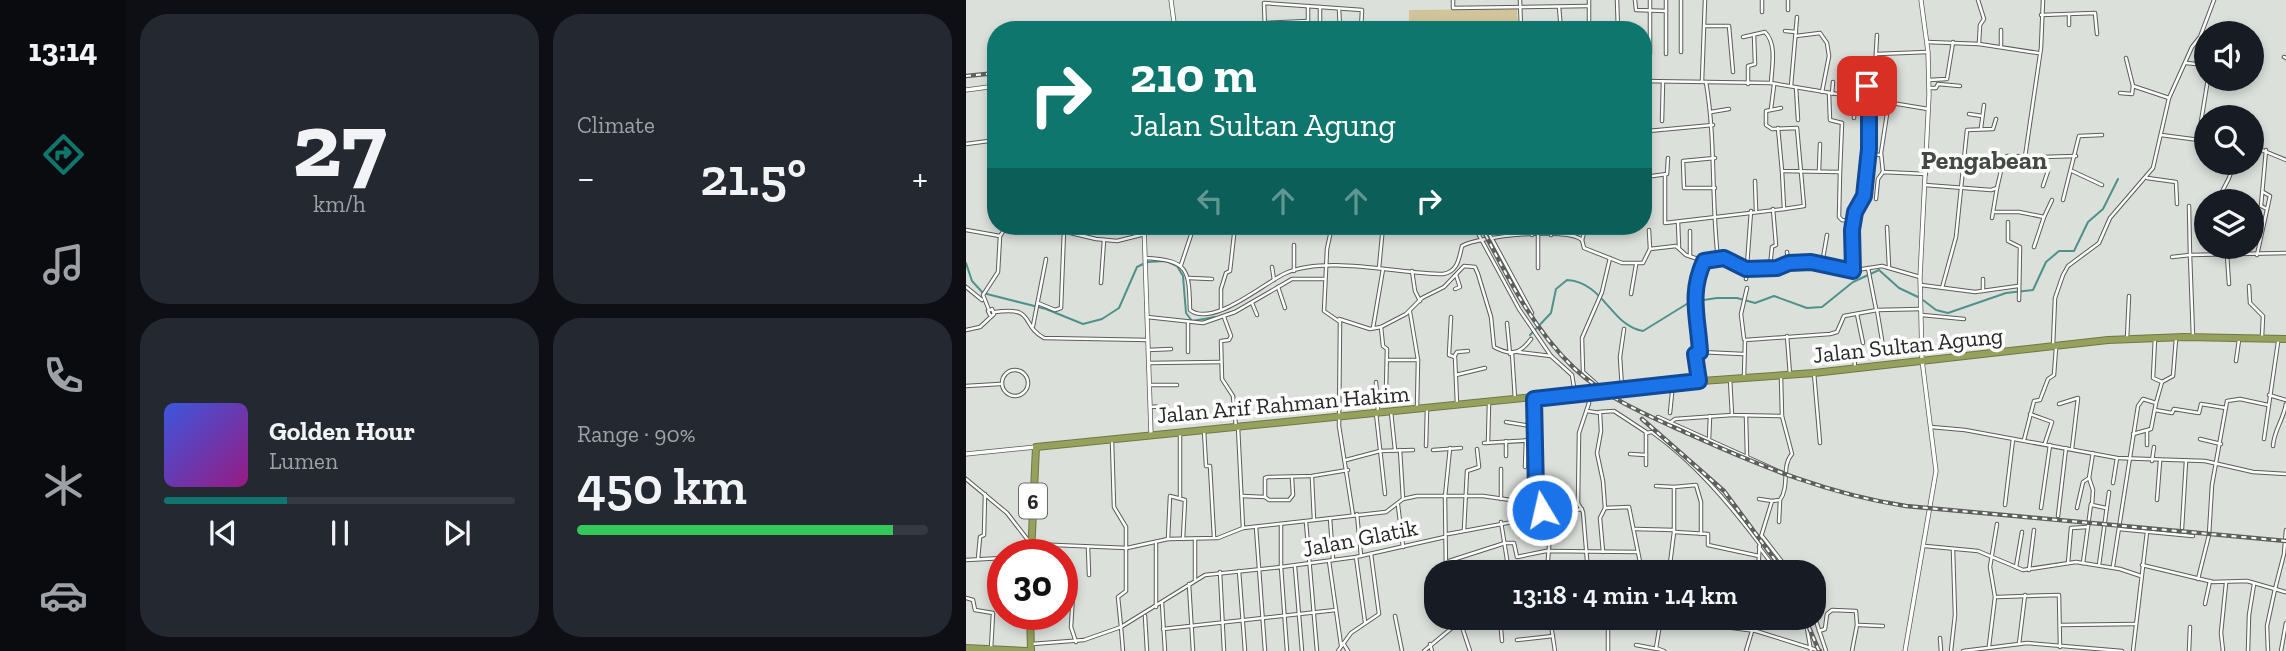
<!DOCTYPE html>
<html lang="en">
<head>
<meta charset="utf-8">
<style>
	:root { --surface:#171b24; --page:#242831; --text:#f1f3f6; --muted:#9ea1a6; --line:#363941; --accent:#0f766e }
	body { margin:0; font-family:"Zilla Slab",serif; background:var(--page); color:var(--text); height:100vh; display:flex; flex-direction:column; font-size:26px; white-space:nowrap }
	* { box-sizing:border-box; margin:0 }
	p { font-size:23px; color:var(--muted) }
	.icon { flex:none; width:38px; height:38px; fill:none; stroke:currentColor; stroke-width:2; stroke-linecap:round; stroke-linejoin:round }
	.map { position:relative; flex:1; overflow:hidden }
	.sheet { display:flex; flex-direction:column; gap:14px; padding:14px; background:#0d0f14; width:840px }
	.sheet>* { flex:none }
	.guide { position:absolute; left:21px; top:21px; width:665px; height:214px; border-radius:28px; box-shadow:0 4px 10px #0003; background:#0f766e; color:#fff; overflow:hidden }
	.controls { position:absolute; left:1228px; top:21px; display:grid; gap:14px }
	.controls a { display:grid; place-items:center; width:70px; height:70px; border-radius:50%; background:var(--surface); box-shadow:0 4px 10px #0003; font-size:35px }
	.speed { position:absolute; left:21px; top:539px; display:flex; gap:14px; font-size:35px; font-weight:700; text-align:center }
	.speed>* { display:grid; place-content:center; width:91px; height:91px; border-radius:50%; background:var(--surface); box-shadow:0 4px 10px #0003; line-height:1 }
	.speed .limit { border:10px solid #d22; background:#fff; color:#111 }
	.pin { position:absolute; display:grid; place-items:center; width:60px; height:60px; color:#fff; margin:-30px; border-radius:14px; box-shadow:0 4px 10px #0006 }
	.me { position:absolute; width:77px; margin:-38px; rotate:351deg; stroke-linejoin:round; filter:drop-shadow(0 0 5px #0008) }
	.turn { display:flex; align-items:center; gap:24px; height:147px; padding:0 28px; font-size:32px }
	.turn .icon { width:91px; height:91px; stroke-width:2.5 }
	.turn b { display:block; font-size:49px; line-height:60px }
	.lanes { display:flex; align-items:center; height:66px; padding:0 28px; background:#0003; justify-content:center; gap:35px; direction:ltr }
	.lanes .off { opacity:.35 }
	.big { font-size:52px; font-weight:600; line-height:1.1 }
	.sheet .widget { flex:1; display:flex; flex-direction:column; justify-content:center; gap:10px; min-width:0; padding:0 24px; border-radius:28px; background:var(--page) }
	.sheet .dial { align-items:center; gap:0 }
	.dial b { font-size:91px; line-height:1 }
	.song { display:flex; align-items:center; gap:21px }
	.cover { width:84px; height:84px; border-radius:10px; background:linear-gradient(135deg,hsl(230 70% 55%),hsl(310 70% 35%)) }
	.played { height:7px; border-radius:4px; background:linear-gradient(90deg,var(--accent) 35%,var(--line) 35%) }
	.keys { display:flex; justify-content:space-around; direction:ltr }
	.heat { display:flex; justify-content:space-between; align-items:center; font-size:38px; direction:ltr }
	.charge { height:10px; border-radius:5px; background:linear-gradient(90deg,#34c759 90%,var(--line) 0) }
	.sheet .tiles { flex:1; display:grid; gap:14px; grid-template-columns:repeat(2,1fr) }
	.trip { position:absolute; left:458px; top:560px; width:402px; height:70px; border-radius:28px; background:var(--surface); box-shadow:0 4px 10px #0003; font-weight:600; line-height:70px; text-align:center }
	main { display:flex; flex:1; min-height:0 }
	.tabs { display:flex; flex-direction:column; width:126px; justify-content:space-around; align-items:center; background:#090b0e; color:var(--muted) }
	.tabs .icon { width:49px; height:49px }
	.tabs .active { color:var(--accent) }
	.tabs b { font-size:32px; color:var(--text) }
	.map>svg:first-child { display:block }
	.green { fill:#d2c49a }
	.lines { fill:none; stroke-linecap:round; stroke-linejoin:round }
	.stream { stroke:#50918b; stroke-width:2 }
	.street-casing { stroke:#5a5d59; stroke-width:4.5 }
	.secondary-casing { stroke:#5a5d59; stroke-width:5 }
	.highway-casing { stroke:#6f7749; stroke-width:8 }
	.street { stroke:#fff; stroke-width:2.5 }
	.secondary { stroke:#fff; stroke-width:3.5 }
	.highway { stroke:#96a15b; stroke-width:6 }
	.rail-casing { stroke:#5d5f5d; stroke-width:4.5 }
	.rail { stroke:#fff; stroke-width:2; stroke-dasharray:5; stroke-linecap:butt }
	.route-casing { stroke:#114b97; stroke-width:18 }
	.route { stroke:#1a73e8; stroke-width:12 }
	.labels { text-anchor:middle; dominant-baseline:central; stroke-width:7; stroke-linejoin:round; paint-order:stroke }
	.shield { fill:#fff; stroke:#686968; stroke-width:2 }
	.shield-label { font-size:21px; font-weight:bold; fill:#272927 }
	.street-label { font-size:23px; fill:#272927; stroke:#fff }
	.quarter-label { font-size:26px; font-weight:bold; fill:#454945; stroke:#fff }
</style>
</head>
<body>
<main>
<nav class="tabs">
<b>13:14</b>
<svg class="icon active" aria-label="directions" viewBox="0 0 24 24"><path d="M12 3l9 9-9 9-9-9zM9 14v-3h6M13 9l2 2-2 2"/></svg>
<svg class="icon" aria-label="music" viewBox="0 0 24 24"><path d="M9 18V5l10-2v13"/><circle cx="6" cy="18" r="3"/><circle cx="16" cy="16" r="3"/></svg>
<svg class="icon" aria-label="phone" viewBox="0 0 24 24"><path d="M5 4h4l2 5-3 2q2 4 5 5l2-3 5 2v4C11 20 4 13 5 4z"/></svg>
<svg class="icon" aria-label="climate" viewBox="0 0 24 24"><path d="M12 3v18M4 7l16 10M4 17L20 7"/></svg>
<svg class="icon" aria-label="car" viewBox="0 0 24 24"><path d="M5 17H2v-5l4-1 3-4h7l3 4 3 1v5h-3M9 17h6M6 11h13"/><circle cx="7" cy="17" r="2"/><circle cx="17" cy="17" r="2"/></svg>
</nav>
<section class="sheet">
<div class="tiles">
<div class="widget dial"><b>27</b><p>km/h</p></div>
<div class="widget"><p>Climate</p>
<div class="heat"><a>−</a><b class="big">21.5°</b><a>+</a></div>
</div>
<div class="widget">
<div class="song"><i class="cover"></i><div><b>Golden Hour</b><p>Lumen</p></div></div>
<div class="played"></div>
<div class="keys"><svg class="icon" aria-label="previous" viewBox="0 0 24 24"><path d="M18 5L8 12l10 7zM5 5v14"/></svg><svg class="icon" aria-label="pause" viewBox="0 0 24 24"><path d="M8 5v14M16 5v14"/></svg><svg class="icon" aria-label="next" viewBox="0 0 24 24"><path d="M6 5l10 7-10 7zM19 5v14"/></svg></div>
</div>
<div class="widget"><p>Range · 90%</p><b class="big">450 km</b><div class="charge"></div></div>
</div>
</section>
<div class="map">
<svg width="1320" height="651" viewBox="0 0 1320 651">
	<rect width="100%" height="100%" fill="#dce0db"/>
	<polygon class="green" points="551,9 552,30 443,30 443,10"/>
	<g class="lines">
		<g class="stream">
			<polyline points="0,263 6,281 17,293 80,309 117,324 136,319 153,308 171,267 181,262 200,261 211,266 217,276 220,313 226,321 249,317"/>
			<polyline points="957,300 970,310 982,313 1040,293 1067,290 1080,262 1093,251 1108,251 1122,222 1137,209 1152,179"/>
			<path d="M564 335 585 313 590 289 601 280C638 282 645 326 677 331L724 302 751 298H771L789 303 808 296 841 308 856 307 887 282 913 270 933 288 952 297"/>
		</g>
		<defs>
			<g id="street">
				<polyline points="487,0 487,8 622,6"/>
				<polyline points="554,0 555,30"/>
				<polyline points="623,0 623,30"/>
				<polyline points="651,0 652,30"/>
				<polyline points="669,0 670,10 700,11"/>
				<polyline points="684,0 684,54"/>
				<polyline points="700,0 700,54"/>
				<polyline points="715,0 715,52"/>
				<polyline points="796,0 796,12"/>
				<polyline points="822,0 822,10"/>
				<polyline points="1012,0 1018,19 1014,25 1013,43"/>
				<polyline points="593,7 595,30"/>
				<polyline points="373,9 374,30"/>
				<polyline points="1075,15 1129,13 1131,34"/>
				<polyline points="300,23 342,21"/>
				<polyline points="1103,25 1103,15"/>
				<polyline points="738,26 763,26 767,72"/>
				<polyline points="299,30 298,3 354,7"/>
				<polyline points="342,30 342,6"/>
				<polyline points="354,30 354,7 396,10 395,30"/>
				<polyline points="819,31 830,32"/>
				<polyline points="830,36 854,33 861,43 863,56 856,92"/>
				<path d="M777 37 799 32C811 44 806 66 805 83"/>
				<polyline points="961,42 1013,44 1072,53"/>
				<polyline points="1035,46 1035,30"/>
				<polyline points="911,54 961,52"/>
				<polyline points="1318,57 1320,58"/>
				<polyline points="1160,58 1167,86"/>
				<polyline points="1220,63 1241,65"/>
				<polyline points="963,80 981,79 987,42"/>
				<polyline points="677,81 805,83 962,109"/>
				<polyline points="736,81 739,0"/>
				<polyline points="682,82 682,131 747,125"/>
				<path d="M740 82C750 141 745 200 752 259"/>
				<polyline points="782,84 782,66 789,64 788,35"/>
				<polyline points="825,86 831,17"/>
				<polyline points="830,87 832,120"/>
				<polyline points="963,88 970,88 972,84 994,86"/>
				<polyline points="863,93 864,120 876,123 874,172"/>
				<polyline points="1154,93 1166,94 1167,86 1203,98"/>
				<polyline points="866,94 867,82"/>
				<polyline points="898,98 909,69 911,35"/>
				<polyline points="815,108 800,111 800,125 806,129 831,128 838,206 818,209"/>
				<polyline points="805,109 808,85"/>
				<polyline points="745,112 763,109"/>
				<polyline points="1003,114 1016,116"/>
				<polyline points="888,118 889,97"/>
				<polyline points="696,121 697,81"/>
				<polyline points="812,128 816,171 874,172 873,217 876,220 888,222 887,271"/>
				<polyline points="1015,128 1018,105"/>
				<polyline points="1195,135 1241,141"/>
				<polyline points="1232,140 1242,79"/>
				<polyline points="0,144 30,140"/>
				<polyline points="1286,146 1320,160"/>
				<polyline points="1300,150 1295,206 1301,209"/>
				<polyline points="902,154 915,155"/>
				<polyline points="1059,157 1075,48 1077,0"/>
				<polyline points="1076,157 1110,156"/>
				<polyline points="749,158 717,161 718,188 749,188"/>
				<polyline points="1026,163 1036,163"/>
				<polyline points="853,171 854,144"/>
				<polyline points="1106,171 1136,185"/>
				<polyline points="917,172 915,153 923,101"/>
				<polyline points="699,175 699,223 818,209 816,171"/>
				<polyline points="679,177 701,174 702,158"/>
				<polyline points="1181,178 1210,182 1211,204"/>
				<polyline points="789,181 790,210"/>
				<polyline points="959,185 1025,190 1031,188 1038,158 1041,156 1076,157 1076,166 1082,171 1077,186"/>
				<polyline points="910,199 912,179 917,172 960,174"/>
				<polyline points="1097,200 1113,136 1136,135"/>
				<path d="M1254 201C1255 186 1265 183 1267 163"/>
				<polyline points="1027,212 1053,212 1078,217 1068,247"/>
				<polyline points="1078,217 1086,200"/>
				<polyline points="1026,218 1031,188"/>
				<polyline points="712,222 713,247"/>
				<path d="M888 222C889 210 894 206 897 197 905 171 902 127 903 99"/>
				<polyline points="1042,222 1042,241 1054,247 1053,300"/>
				<polyline points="75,226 130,239 151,241 179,234"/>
				<polyline points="366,226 361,249 358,311 374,322 373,426 387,515"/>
				<polyline points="508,226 553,309 585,356"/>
				<polyline points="519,226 566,313"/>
				<polyline points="565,226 566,235"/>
				<polyline points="585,226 585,235"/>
				<polyline points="620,226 616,240 618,248 656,263 677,263 684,249 710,246 720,255 738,261 758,258 778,269 811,268 823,263 845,262 884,271 916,266 954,277"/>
				<polyline points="331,227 365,229"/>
				<polyline points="921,227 923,267"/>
				<polyline points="0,230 34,236 41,226"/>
				<polyline points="683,230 684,249"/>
				<polyline points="115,234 116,226"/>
				<polyline points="595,234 595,226"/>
				<polyline points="572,236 572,268"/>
				<polyline points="328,245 328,271"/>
				<polyline points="821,252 822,263"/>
				<polyline points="1261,255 1263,284"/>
				<polyline points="1291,255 1304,196 1297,192"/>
				<polyline points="724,256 724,231"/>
				<polyline points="1206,257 1224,255 1223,206"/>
				<path d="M179 258C223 260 223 270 224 310 247 328 299 282 320 273 361 255 433 274 477 274 492 272 493 258 496 246 513 236 602 227 616 240"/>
				<polyline points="856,264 861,235"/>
				<polyline points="215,265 228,226"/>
				<polyline points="306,267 308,280"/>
				<polyline points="804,267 806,247 810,245 807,209"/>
				<polyline points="413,268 417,226"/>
				<polyline points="902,268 910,309"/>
				<polyline points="446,271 449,291 454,301"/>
				<polyline points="223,278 246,279"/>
				<polyline points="780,279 785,211"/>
				<polyline points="1017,279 1017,291"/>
				<polyline points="135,283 138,240"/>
				<polyline points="955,285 1009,292 1052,286"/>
				<polyline points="1283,286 1284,303 1297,316 1296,337"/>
				<polyline points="0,287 16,300"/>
				<polyline points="312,287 319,308"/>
				<polyline points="976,288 990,237 1001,130 1027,129 1030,119"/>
				<polyline points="489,289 494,287 490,275"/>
				<polyline points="665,294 670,265"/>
				<polyline points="72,303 89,310 95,308 98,230"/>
				<polyline points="286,303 291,315"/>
				<polyline points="255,309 255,289 260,273 264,271 269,226"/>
				<polyline points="23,310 17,295 32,272 34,236"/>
				<polyline points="911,310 917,346"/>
				<path d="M29 312C70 306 54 325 78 338L182 340"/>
				<polyline points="444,312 452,360 451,408"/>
				<polyline points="891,314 897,343"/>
				<polyline points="956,315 998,319"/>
				<polyline points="181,317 237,323 269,312 326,279 358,279"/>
				<polyline points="258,317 265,336 263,340 255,341 256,379 267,396 270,427"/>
				<polyline points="485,317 483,355 489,357 491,404"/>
				<path d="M373 319 404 329 415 327 440 314 456 298 478 287 498 266 509 267 512 274 525 317 528 347C545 356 554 354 565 339"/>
				<polyline points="222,322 222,352"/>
				<polyline points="541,323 544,354"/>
				<polyline points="67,326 80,259"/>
				<polyline points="415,327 417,346 421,349 420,390"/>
				<polyline points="407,328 417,269"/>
				<polyline points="0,330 14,327 28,314 26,309 22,311 24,315"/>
				<polyline points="821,336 824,375"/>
				<polyline points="1227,337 1224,255 1320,253"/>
				<polyline points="1189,338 1187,378 1196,382 1207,376 1210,339"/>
				<polyline points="778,339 775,314 781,288"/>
				<polyline points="1161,339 1163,296"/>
				<polyline points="1087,346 1089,298 1097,275 1102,266 1133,243 1144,218 1187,168 1203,98 1226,47 1234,37 1248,0"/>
				<polyline points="888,349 889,368"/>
				<polyline points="182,350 205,349"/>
				<polyline points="552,352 585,356 606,375 609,393"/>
				<polyline points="734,352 777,354"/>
				<polyline points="546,353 549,399"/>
				<polyline points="488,357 491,352 502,351"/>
				<polyline points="421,360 452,360"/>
				<polyline points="1270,361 1273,340"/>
				<polyline points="183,363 255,362"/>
				<circle cx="49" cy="383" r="13"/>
				<polyline points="848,373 854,443"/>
				<polyline points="490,375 519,368"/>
				<polyline points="778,378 779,340 864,334 871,332 878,316 911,310 955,309"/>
				<polyline points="764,379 766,415 816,416"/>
				<path d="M733 381 729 354 734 352C731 317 723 294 738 261"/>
				<polyline points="410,382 412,412"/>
				<polyline points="183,385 211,385"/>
				<polyline points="0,386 34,384"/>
				<polyline points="635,388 617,372 616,338 636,292 644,258"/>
				<polyline points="656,388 654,357 658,329"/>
				<polyline points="621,394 623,403 613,433 612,503 617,512 622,572"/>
				<polyline points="1303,395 1320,400"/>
				<polyline points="568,399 571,498 584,534 581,572"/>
				<polyline points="1093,404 1112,398 1106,449"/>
				<polyline points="184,407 201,406"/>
				<polyline points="1189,410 1206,413 1208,409 1233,413 1235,404 1260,408"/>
				<polyline points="621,411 634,413 635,431 631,453 637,481 639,508 634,518 637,552"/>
				<polyline points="425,412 429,450"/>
				<polyline points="633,412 648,411 680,432 680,465"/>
				<polyline points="410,413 419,494"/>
				<polyline points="704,413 707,383"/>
				<polyline points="1064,414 1086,422 1079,443"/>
				<polyline points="780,416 781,457"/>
				<polyline points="692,417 821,475"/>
				<polyline points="540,422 571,427"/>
				<polyline points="705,422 709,419 766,415"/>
				<polyline points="272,427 277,528 420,512 437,499 451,496 517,496 545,500 571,498"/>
				<polyline points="965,427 999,430 1151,458 1239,461 1287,472 1320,474"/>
				<polyline points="238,430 240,466 244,466 248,537"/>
				<path d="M680 433 686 432C728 462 762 502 793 543"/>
				<polyline points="214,434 214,497"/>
				<polyline points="1167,434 1185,429 1190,403"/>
				<polyline points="1234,439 1255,444"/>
				<polyline points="1298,439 1312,342"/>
				<polyline points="743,440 744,416"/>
				<polyline points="1058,440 1068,401 1074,400 1082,379 1088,375 1090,348"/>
				<polyline points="518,443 571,440"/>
				<polyline points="522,443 523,402"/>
				<polyline points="1181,445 1181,431"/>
				<polyline points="460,446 461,408"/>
				<path d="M1307 446C1308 430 1317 421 1320 404"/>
				<polyline points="434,450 437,499"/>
				<polyline points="467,450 495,448"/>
				<polyline points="1127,453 1123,478 1127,490 1126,505 1140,508"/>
				<polyline points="664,454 680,455"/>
				<polyline points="540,456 540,441"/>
				<polyline points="380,460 414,451 447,450"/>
				<polyline points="1186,461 1188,447"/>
				<polyline points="559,467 560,440"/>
				<polyline points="535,469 535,499"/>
				<polyline points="346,478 348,520"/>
				<polyline points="0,479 41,513 65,544 161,548 202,539 252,538 277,528"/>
				<polyline points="1147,483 1151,458"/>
				<polyline points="690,486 708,487"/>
				<polyline points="276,496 299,497 299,478 302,477 346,476 382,470"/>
				<polyline points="299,497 303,500 323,500 327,495 326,478"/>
				<polyline points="793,499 806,501"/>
				<polyline points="1191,500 1194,461"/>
				<polyline points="432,505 437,547"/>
				<polyline points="1039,505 1047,439"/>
				<polyline points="639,508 663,507 676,572"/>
				<polyline points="1075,508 1084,445"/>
				<polyline points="1111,508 1117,482 1123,478"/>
				<polyline points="391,514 395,556"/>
				<polyline points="1092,516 1100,448"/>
				<polyline points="364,518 367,560"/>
				<polyline points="553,519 555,536"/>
				<polyline points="340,522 351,651"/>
				<polyline points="535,522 543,572"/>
				<polyline points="813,522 814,500"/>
				<polyline points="315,524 315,567 390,557 479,537"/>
				<polyline points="290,527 299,651"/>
				<polyline points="1216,528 1220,461"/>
				<polyline points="669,529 708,530"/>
				<polyline points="1153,529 1227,536"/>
				<polyline points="498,530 501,471 513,467 511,449"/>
				<polyline points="708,532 742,534 742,545 793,556"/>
				<polyline points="482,534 616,509"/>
				<polyline points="796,536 824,572"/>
				<polyline points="202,539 204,496 219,500 217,539"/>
				<polyline points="190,544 190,607"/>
				<polyline points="959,546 1012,551 1057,570 1110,562 1154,569 1175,576"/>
				<polyline points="122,547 123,575"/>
				<polyline points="793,547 812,572"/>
				<polyline points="390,557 399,622"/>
				<polyline points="12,559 14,537 18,535 19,494"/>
				<polyline points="0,560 37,558"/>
				<polyline points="480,562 539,543 548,543 551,557 580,551 672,552"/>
				<polyline points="1102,563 1105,528 1121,527"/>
				<polyline points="1117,563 1125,504"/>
				<polyline points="1133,565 1143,492"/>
				<polyline points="1176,565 1247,582 1281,581 1309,589 1318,554 1320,530"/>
				<polyline points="1147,566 1172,406 1177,399 1190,403 1196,382"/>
				<polyline points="329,567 336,651"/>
				<polyline points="1050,567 1056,532"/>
				<polyline points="1063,570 1068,530"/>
				<polyline points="273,571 279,651"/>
				<polyline points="254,572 258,651"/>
				<polyline points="480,572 479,497 484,448"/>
				<polyline points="703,572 708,532 708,487 730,485 735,502 735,534"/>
				<path d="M792 572 794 540 806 501 814 500C824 486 815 466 826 454L816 416 815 377"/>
				<polyline points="1232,579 1243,535 1246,485 1261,401 1274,399 1302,405"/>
				<polyline points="229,580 229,539"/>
				<polyline points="223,584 227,651"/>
				<polyline points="107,594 105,627 110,642"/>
				<polyline points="1031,597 1093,595 1094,647"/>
				<polyline points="0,598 7,600 9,610 27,613 25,649"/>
				<polyline points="196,603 199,651"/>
				<polyline points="1239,604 1244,581"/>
				<polyline points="370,610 375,645"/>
				<polyline points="179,616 181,651"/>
				<polyline points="429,616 436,651"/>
				<polyline points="493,618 504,651"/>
				<polyline points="534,618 536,641"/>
				<polyline points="584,618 589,651"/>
				<polyline points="689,618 790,631 854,651"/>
				<polyline points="695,618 690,648 698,651"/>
				<polyline points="834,618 841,628 845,651"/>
				<polyline points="849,618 860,651"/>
				<polyline points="893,625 917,626"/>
				<polyline points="1095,625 1169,624"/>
				<polyline points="747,627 748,618"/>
				<polyline points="197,629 370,610 363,561"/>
				<polyline points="790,631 791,618"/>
				<polyline points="853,631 859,629 861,614 866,610 890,611 891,625 886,651"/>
				<polyline points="974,638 975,651"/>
				<polyline points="551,640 587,636"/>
				<polyline points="377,643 382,651"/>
				<polyline points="66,644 118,640 155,627 152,597 160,591 160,527 148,507 146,441"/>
				<polyline points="464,644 466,651"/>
				<polyline points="1053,644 1059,595"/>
				<polyline points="670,645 691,649"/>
				<polyline points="1023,646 1029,597 1024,567 1031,524"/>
				<polyline points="157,651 155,627 239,575 315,567 321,651"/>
				<polyline points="372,651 385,633 413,614 405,554"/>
				<polyline points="458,651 498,618"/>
				<polyline points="642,651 642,618"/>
				<polyline points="780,651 786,631"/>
				<polyline points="985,651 989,615 987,550"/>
				<polyline points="997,651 1061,643 1156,651"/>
				<polyline points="1167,651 1181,532"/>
				<polyline points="1223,651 1224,627"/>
				<polyline points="1257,651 1255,633 1260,583"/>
				<polyline points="1282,651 1283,615 1288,584"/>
				<polyline points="1302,651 1301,626 1309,589 1319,592"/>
				<polyline points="1315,651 1320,623"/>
			</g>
			<g id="secondary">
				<polyline points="205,0 209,30"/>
				<polyline points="0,90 30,86"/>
				<polyline points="178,226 185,434"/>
				<polyline points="0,454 70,447"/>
				<polyline points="939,651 970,471 956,360 954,277 963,95 962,52 955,0"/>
			</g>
			<g id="highway">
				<polyline points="65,555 70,447 707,383 848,373 1142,340 1218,337 1320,339"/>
				<polyline points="64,614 65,651"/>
				<polyline points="0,648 60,651"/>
			</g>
		</defs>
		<use href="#street" class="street-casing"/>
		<use href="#secondary" class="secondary-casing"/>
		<use href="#highway" class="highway-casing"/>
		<use href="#street" class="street"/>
		<use href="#secondary" class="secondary"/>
		<use href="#highway" class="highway"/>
		<defs>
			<g id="rail">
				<polyline points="0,76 30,73"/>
				<path d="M515 226C541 276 566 328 608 368 641 399 683 416 723 434 794 466 862 494 940 506L1320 541"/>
				<polyline points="676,419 758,491 818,572"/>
				<polyline points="839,618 853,651"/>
			</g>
		</defs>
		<use href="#rail" class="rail-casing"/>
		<use href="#rail" class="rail"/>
	</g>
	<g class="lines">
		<defs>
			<path id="route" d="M576 510 570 492 568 399 733 381 729 354 734 352C732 317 723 294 738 261L758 258 780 269 811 268 823 263 845 262 887 271 886 230 889 212 898 196 903 149V99L898 98 901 86"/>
		</defs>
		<use href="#route" class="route-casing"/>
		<use href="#route" class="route"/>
	</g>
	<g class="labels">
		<rect class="shield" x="53" y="483.5" width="28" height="35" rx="5"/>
		<g class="shield-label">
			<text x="67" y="501">6</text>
		</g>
		<g class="street-label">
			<text transform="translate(942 345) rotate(-6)">Jalan Sultan Agung</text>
			<text transform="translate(317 404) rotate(-5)">Jalan Arif Rahman Hakim</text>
			<text transform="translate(394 538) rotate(-11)">Jalan Glatik</text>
		</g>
		<g class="quarter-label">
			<text x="1018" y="160">Pengabean</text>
		</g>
	</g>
</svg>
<div class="controls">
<a><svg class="icon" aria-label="sound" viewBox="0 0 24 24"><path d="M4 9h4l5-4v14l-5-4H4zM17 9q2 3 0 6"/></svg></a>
<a><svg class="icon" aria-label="search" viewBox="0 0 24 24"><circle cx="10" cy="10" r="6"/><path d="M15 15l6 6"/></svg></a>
<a><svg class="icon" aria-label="layers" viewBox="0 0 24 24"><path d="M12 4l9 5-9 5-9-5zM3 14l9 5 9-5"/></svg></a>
</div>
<div class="speed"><div class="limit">30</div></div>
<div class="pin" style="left:901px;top:86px;background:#d93025"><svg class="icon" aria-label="arrive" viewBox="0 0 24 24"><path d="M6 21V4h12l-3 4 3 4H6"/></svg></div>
<svg class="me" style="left:576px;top:510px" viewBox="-20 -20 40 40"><circle r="17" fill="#1a73e8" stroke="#fff" stroke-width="3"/><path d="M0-11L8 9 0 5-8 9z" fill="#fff"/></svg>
<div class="trip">13:18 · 4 min · 1.4 km</div>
<div class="guide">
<div class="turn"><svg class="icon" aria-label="right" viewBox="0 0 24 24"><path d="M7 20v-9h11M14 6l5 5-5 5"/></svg><div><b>210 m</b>Jalan Sultan Agung</div></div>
<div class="lanes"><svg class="icon off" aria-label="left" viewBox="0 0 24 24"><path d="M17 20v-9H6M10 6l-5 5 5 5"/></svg><svg class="icon off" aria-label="ahead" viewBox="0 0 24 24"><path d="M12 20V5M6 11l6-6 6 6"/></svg><svg class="icon off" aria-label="ahead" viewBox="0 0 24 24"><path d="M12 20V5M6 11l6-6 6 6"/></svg><svg class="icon" aria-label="right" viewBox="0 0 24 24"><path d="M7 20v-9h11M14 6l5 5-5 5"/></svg></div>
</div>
</div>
</main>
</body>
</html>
